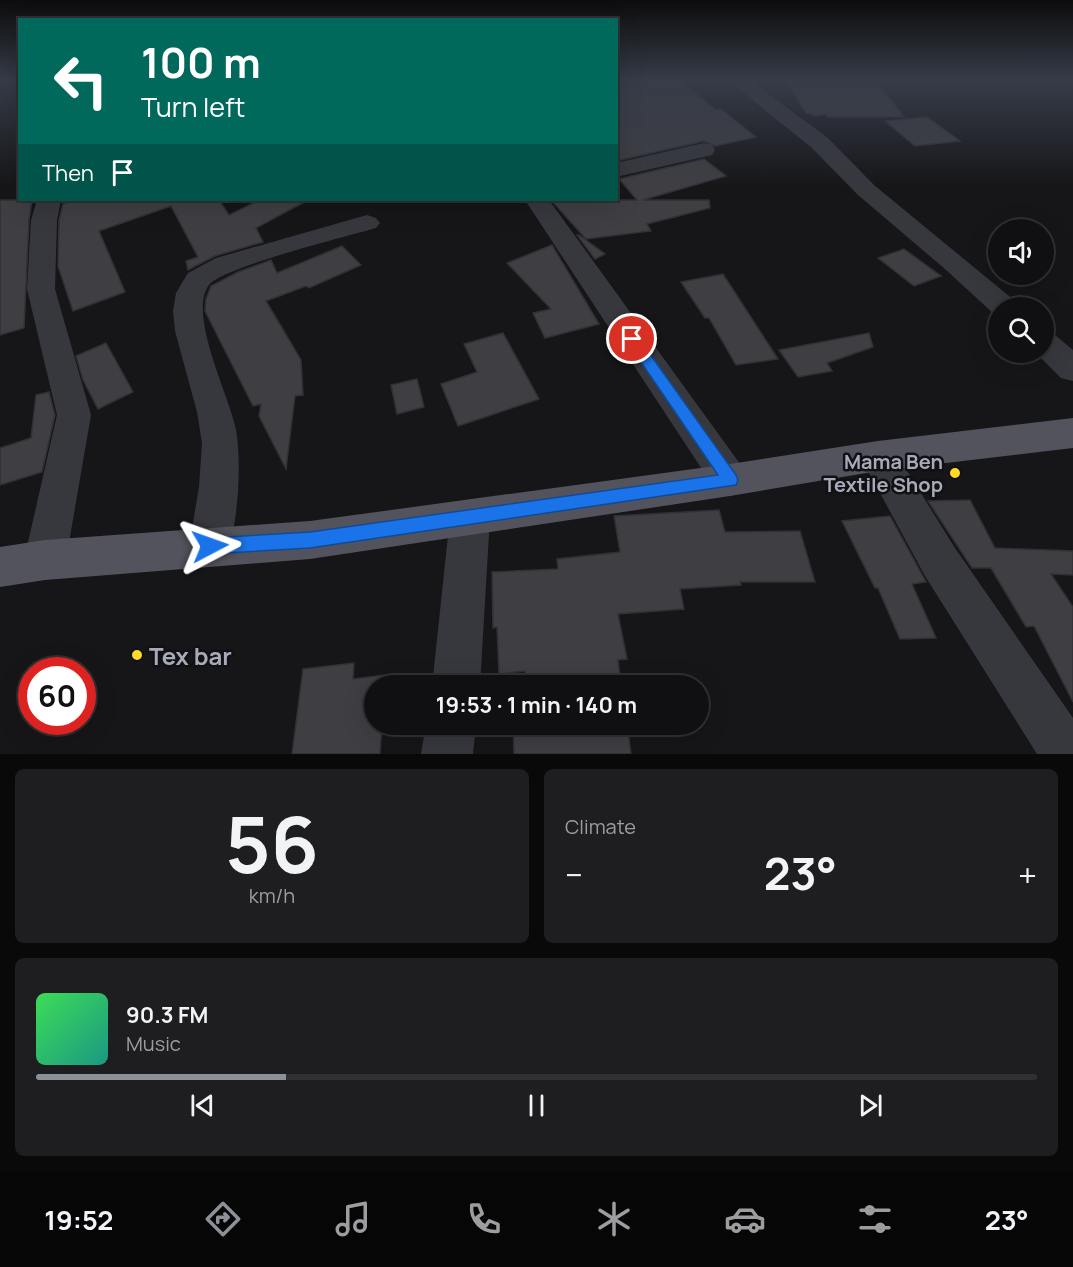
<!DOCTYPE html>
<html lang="en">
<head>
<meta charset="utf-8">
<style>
	:root { --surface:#101012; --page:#1e1e20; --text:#f1f3f6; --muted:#9c9d9f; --line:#303032; --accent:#8c9099 }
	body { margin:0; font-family:Manrope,sans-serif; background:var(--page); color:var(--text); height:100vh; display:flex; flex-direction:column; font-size:22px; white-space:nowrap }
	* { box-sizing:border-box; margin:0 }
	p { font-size:20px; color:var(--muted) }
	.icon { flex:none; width:33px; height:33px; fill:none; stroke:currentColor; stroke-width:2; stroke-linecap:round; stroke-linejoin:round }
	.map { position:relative; height:754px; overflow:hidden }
	.sheet { display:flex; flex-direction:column; gap:15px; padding:15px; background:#09090a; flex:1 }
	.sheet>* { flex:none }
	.hud { position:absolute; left:18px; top:18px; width:600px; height:183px; border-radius:0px; box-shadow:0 6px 24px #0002,0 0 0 2px var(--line); background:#00695c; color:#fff; overflow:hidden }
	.controls { position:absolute; left:988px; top:219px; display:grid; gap:12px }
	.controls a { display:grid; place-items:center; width:66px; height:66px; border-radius:50%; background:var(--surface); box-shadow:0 6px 24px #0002,0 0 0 2px var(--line); font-size:30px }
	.speed { position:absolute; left:18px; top:657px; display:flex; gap:12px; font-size:30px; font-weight:700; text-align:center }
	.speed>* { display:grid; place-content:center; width:78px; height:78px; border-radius:50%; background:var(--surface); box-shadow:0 6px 24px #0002,0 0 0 2px var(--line); line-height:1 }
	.speed .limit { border:9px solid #d22; background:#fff; color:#111 }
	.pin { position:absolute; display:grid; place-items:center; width:51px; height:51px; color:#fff; margin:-26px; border:3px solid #fff; border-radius:50%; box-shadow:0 2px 6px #0007 }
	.me { position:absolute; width:66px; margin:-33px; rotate:86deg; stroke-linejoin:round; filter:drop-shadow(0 0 4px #0008) }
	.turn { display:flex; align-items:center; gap:21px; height:126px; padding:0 24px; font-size:27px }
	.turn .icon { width:78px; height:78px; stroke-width:2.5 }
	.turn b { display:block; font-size:42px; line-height:51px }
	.then { display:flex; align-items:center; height:57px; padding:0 24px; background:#0003; gap:12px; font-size:22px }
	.big { font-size:45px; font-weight:700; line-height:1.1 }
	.sheet .card { flex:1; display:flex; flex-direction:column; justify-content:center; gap:9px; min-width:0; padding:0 21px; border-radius:9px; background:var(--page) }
	.sheet .dial { align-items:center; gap:0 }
	.dial b { font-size:78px; line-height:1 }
	.song { display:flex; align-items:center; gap:18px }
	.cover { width:72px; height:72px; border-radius:9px; background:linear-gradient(135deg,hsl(130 70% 55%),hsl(170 70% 35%)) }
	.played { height:6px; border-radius:3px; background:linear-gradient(90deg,var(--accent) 25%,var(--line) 25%) }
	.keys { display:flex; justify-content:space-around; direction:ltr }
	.heat { display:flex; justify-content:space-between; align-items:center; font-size:33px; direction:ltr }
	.sheet .tiles { flex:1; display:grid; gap:15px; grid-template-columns:1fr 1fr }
	.card:last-child { grid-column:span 2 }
	.trip { position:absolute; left:364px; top:675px; width:345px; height:60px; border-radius:30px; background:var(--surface); box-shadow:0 6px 24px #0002,0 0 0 2px var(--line); font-weight:700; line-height:60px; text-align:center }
	.tab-bar { display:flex; height:96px; justify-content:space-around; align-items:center; background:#060607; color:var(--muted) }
	.tab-bar .icon { width:42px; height:42px }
	.tab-bar .on { color:var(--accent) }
	.tab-bar b { font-size:27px; color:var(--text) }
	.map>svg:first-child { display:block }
	.building { fill:#3e3e43; stroke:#313034; stroke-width:1.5 }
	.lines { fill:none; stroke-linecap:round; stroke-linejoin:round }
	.minor { fill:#37373e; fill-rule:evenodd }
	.primary { fill:#53535d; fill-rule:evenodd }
	.route { fill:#1a73e8; stroke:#114b97; stroke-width:1.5 }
	.poi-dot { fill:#fdda29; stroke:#111113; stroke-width:2 }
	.labels { text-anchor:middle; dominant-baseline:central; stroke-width:5; stroke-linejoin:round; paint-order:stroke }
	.poi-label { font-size:20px; font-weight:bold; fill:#a7aab9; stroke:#111113; text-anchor:end }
	.near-poi-label { font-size:24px; font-weight:bold; fill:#a7aab9; stroke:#111113; text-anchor:start }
</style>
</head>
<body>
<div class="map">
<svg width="1073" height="754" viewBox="0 0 1073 754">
	<rect width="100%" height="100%" fill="#161618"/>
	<g class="building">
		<polygon points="616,81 680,81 716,110 721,109 756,137 715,146 704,141 616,161"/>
		<polygon points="786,81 877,81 904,117 828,117 826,114 816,116 806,113"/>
		<polygon points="927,117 960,141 915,146 885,121"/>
		<polygon points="704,159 726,176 643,200 709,200 710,208 647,224 651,231 586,239 551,200 637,200 619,179"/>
		<polygon points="0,200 32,200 29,220 24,328 0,335"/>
		<polygon points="79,200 219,200 229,215 260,200 308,200 256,228 263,242 215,256 188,270 186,261 198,257 171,206 99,231 125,292 73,311 58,266 59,220 63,204"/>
		<polygon points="577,235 579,235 605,254 595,259"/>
		<polygon points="552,245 599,324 545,338 533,313 551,309 507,263"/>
		<polygon points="342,246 361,265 309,288 306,286 266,301 301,360 303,395 295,396 286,469 259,416 261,404 253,406 205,311 206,299 211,286 238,272 271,260 277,273"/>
		<polygon points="904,249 941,276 914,286 878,258"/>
		<polygon points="723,274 778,359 736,365 709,318 705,318 681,282"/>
		<polygon points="503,333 539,399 458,426 441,384 477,372 464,344"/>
		<polygon points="869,333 873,347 827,363 832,371 798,377 779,350"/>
		<polygon points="106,343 133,392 98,409 83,380 76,356"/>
		<polygon points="417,379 424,407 397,414 391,385"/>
		<polygon points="49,392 55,415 42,472 0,485 0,448 31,438 36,395"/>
		<polygon points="970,500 995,548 1073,551 1073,575 1051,574 1073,607 1073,702 1034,626 1026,627 991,568 972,568 928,501"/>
		<polygon points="719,510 725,532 800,531 815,582 740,582 741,585 680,589 684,609 618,614 627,659 618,660 621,686 525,686 525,671 499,674 497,627 493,628 492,572 558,569 557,559 620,552 614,516"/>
		<polygon points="890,516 926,582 912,584 936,638 900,639 878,588 875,588 842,521"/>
		<polygon points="354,663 353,679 384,675 384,686 375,686 375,724 382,724 380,754 292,754 303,669"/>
		<polygon points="513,724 627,724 631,754 514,754"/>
	</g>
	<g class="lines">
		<g class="minor">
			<polygon points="729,81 751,81 828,138 874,185 1015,301 1020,308 999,308 999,316 995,315 945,269 858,195 812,148"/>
			<polygon points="704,143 712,145 715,150 712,155 616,177 616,163"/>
			<polygon points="37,200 61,200 57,220 55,289 91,415 66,560 60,574 45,580 30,574 24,560 57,415 27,289 31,220"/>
			<polygon points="525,200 549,200 743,468 749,480 743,492 730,496 717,492"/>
			<path d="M367 215 376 218 380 223 376 228C348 236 223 267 209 285 187 314 230 397 236 430 242 463 238 529 225 560L210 565 195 560 189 546 199 487 202 443 197 412 175 331 173 311 176 293 188 273 216 258Z"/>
			<polygon points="1044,332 1055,335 1073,350 1073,381 1061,378 1035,352 1044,352"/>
			<polygon points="878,441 891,445 955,548 1073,718 1073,754 1037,754 925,576 860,456 865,445"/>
			<polygon points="470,499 484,504 490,517 480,686 432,686 450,517 456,504"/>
			<polygon points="426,724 476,724 473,754 421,754"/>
		</g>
		<polygon class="primary" points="1073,418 1073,448 878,471 730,496 310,559 45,580 0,587 0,547 45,540 310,521 730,464 878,441"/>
	</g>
	<linearGradient id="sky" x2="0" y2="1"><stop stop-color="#0c0c0d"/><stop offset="0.43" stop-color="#363c48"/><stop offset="1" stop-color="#363c48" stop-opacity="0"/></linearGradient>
	<rect width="1073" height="187" fill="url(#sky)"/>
	<polygon class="route" points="632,335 637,336 736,475 738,480 736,485 310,548 210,554 204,552 201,546 204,541 210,538 310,532 718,475 628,343 626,339 628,336"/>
	<g class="poi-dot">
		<circle cx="955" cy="473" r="6"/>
		<circle cx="137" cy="655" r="6"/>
	</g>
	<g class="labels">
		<g class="poi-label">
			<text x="943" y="461">Mama Ben<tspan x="943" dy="23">Textile Shop</tspan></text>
		</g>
		<g class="near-poi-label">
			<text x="149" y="655">Tex bar</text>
		</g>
	</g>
</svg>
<div class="controls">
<a><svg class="icon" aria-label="sound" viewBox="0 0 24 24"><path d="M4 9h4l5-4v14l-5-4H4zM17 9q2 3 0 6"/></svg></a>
<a><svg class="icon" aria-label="search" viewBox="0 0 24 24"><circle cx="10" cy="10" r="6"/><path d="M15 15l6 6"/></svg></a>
</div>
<div class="speed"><div class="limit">60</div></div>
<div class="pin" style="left:632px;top:339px;background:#d93025"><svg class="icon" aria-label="arrive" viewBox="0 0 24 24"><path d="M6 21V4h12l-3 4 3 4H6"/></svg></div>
<svg class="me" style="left:210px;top:546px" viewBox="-20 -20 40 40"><path d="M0-17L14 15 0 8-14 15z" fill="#1a73e8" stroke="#fff" stroke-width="4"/></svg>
<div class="trip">19:53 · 1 min · 140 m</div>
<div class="hud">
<div class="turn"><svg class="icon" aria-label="left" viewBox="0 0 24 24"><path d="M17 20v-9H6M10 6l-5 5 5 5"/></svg><div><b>100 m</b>Turn left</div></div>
<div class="then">Then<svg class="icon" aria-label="arrive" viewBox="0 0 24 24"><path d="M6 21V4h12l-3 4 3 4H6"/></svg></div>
</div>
</div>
<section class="sheet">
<div class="tiles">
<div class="card dial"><b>56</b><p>km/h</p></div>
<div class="card"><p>Climate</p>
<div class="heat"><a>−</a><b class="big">23°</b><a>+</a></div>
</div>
<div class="card">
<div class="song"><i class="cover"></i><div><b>90.3 FM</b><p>Music</p></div></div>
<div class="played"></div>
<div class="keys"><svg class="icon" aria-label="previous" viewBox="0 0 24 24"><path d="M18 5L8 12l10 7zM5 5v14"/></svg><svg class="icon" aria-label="pause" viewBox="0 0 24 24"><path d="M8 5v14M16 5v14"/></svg><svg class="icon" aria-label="next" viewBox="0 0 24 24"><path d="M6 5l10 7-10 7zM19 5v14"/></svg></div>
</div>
</div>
</section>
<nav class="tab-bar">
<b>19:52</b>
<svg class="icon on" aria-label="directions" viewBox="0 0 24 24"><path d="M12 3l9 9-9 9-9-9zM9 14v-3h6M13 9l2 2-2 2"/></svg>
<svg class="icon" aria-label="music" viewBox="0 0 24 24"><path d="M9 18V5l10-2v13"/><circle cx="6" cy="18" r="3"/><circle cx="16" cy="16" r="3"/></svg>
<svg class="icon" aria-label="phone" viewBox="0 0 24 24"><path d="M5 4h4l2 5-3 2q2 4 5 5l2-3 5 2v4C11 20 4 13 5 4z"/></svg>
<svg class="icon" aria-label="climate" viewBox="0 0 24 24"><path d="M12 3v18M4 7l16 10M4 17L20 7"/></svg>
<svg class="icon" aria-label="car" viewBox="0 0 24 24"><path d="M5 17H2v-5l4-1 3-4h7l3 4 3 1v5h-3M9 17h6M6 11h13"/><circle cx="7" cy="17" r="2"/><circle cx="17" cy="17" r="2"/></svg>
<svg class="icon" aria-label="filters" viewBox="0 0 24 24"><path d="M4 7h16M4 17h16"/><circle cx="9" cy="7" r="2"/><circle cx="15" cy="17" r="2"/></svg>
<b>23°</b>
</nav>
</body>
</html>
